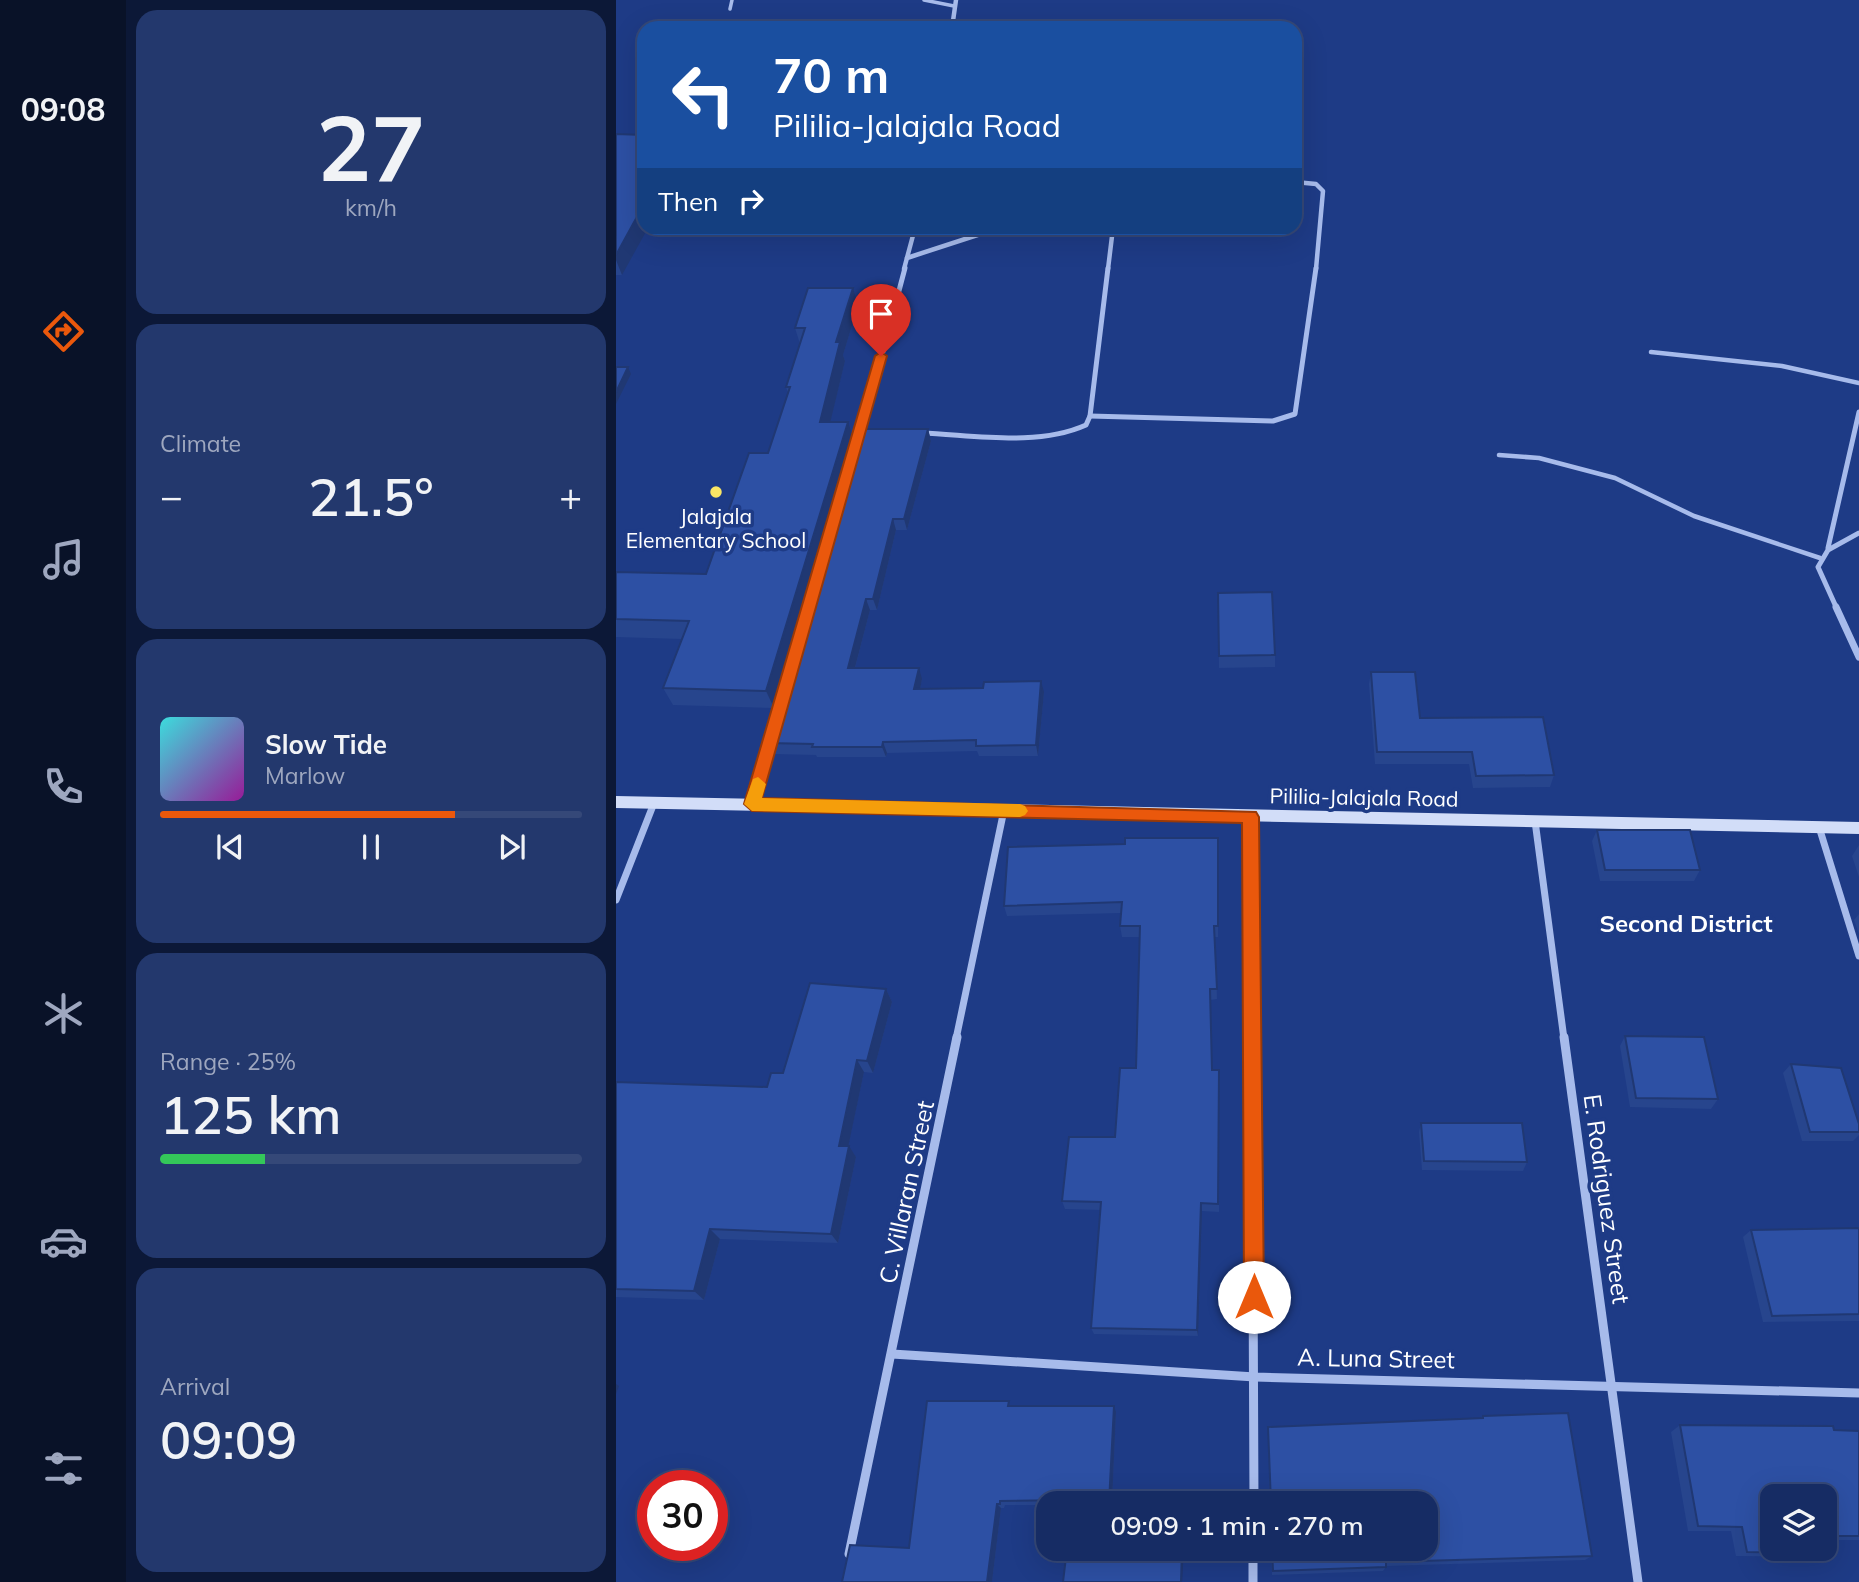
<!DOCTYPE html>
<html lang="en">
<head>
<meta charset="utf-8">
<style>
	:root { --surface:#162c64; --page:#23386d; --text:#f1f3f6; --muted:#9ea7bf; --line:#354878; --accent:#ea580c }
	body { margin:0; font-family:Mulish,sans-serif; background:var(--page); color:var(--text); height:100vh; display:flex; flex-direction:column; font-size:26px; white-space:nowrap }
	* { box-sizing:border-box; margin:0 }
	p { font-size:23px; color:var(--muted) }
	.icon { flex:none; width:38px; height:38px; fill:none; stroke:currentColor; stroke-width:2; stroke-linecap:round; stroke-linejoin:round }
	.map { position:relative; flex:1; overflow:hidden }
	.details { display:flex; flex-direction:column; gap:10px; padding:10px; background:#0c1837; width:490px }
	.details>* { flex:none }
	.guide { position:absolute; left:21px; top:21px; width:665px; height:214px; border-radius:21px; box-shadow:0 7px 28px #0002,0 0 0 2px var(--line); background:#1a4fa0; color:#fff; overflow:hidden }
	.controls { position:absolute; left:1144px; top:1484px; display:grid; gap:14px }
	.controls a { display:grid; place-items:center; width:77px; height:77px; border-radius:14px; background:var(--surface); box-shadow:0 7px 28px #0002,0 0 0 2px var(--line); font-size:35px }
	.speed { position:absolute; left:21px; top:1470px; display:flex; gap:14px; font-size:35px; font-weight:700; text-align:center }
	.speed>* { display:grid; place-content:center; width:91px; height:91px; border-radius:50%; background:var(--surface); box-shadow:0 7px 28px #0002,0 0 0 2px var(--line); line-height:1 }
	.speed .limit { border:10px solid #d22; background:#fff; color:#111 }
	.pin { position:absolute; display:grid; place-items:center; width:60px; height:60px; color:#fff; margin:-72px -30px; border-radius:50% 50% 50% 0; rotate:-45deg; box-shadow:0 0 7px #0007 }
	.pin .icon { rotate:45deg }
	.me { position:absolute; width:77px; margin:-38px; rotate:0deg; stroke-linejoin:round; filter:drop-shadow(0 0 5px #0008) }
	.turn { display:flex; align-items:center; gap:24px; height:147px; padding:0 21px; font-size:32px }
	.turn .icon { width:91px; height:91px; stroke-width:2.5 }
	.turn b { display:block; font-size:49px; line-height:60px }
	.then { display:flex; align-items:center; height:66px; padding:0 21px; background:#0003; gap:14px; font-size:26px }
	.big { font-size:52px; font-weight:600; line-height:1.1 }
	.details .card { flex:1; display:flex; flex-direction:column; justify-content:center; gap:10px; min-width:0; padding:0 24px; border-radius:21px; background:var(--page) }
	.details .dial { align-items:center; gap:0 }
	.dial b { font-size:91px; line-height:1 }
	.song { display:flex; align-items:center; gap:21px }
	.cover { width:84px; height:84px; border-radius:10px; background:linear-gradient(135deg,hsl(180 70% 55%),hsl(300 70% 35%)) }
	.played { height:7px; border-radius:4px; background:linear-gradient(90deg,var(--accent) 70%,var(--line) 70%) }
	.keys { display:flex; justify-content:space-around; direction:ltr }
	.heat { display:flex; justify-content:space-between; align-items:center; font-size:38px; direction:ltr }
	.charge { height:10px; border-radius:5px; background:linear-gradient(90deg,#34c759 25%,var(--line) 0) }
	.trip { position:absolute; left:420px; top:1491px; width:402px; height:70px; border-radius:21px; background:var(--surface); box-shadow:0 7px 28px #0002,0 0 0 2px var(--line); font-weight:600; line-height:70px; text-align:center }
	main { display:flex; flex:1; min-height:0 }
	.dock { display:flex; flex-direction:column; width:126px; justify-content:space-around; align-items:center; background:#091228; color:var(--muted) }
	.dock .icon { width:49px; height:49px }
	.dock .current { color:var(--accent) }
	.dock b { font-size:32px; color:var(--text) }
	.map>svg:first-child { display:block }
	.lines { fill:none; stroke-linecap:round; stroke-linejoin:round }
	.service-far1 { stroke:#a7bbeb; stroke-width:3.5 }
	.service { stroke:#a7bbeb; stroke-width:4.5 }
	.minor-far3 { stroke:#a7bbeb; stroke-width:4.5 }
	.minor-far2 { stroke:#a7bbeb; stroke-width:5 }
	.minor-far1 { stroke:#a7bbeb; stroke-width:7 }
	.minor { stroke:#a7bbeb; stroke-width:9 }
	.secondary { fill:#d2ddf8; fill-rule:evenodd }
	.wall { fill:#27458d }
	.shaded-wall { fill:#203873 }
	.building { fill:#2d50a4; stroke:#203873; stroke-width:2; fill-rule:evenodd }
	.route { fill:#ea580c; stroke:#983908; stroke-width:2 }
	.slow { fill:#f59e0b }
	.poi-dot { fill:#fae665; stroke:#1e3b86; stroke-width:2.5 }
	.labels { text-anchor:middle; dominant-baseline:central; stroke-width:7; stroke-linejoin:round; paint-order:stroke }
	.poi-label { font-size:21px; fill:#fff; stroke:#1e3b86 }
	.street-label { font-size:21px; fill:#fff; stroke:#1e3b86 }
	.quarter-label { font-size:24px; font-weight:bold; fill:#fff; stroke:#1e3b86 }
	.near-street-label { font-size:24px; fill:#fff; stroke:#1e3b86 }
</style>
</head>
<body>
<main>
<nav class="dock">
<b>09:08</b>
<svg class="icon current" aria-label="directions" viewBox="0 0 24 24"><path d="M12 3l9 9-9 9-9-9zM9 14v-3h6M13 9l2 2-2 2"/></svg>
<svg class="icon" aria-label="music" viewBox="0 0 24 24"><path d="M9 18V5l10-2v13"/><circle cx="6" cy="18" r="3"/><circle cx="16" cy="16" r="3"/></svg>
<svg class="icon" aria-label="phone" viewBox="0 0 24 24"><path d="M5 4h4l2 5-3 2q2 4 5 5l2-3 5 2v4C11 20 4 13 5 4z"/></svg>
<svg class="icon" aria-label="climate" viewBox="0 0 24 24"><path d="M12 3v18M4 7l16 10M4 17L20 7"/></svg>
<svg class="icon" aria-label="car" viewBox="0 0 24 24"><path d="M5 17H2v-5l4-1 3-4h7l3 4 3 1v5h-3M9 17h6M6 11h13"/><circle cx="7" cy="17" r="2"/><circle cx="17" cy="17" r="2"/></svg>
<svg class="icon" aria-label="filters" viewBox="0 0 24 24"><path d="M4 7h16M4 17h16"/><circle cx="9" cy="7" r="2"/><circle cx="15" cy="17" r="2"/></svg>
</nav>
<section class="details">
<div class="card dial"><b>27</b><p>km/h</p></div>
<div class="card"><p>Climate</p>
<div class="heat"><a>−</a><b class="big">21.5°</b><a>+</a></div>
</div>
<div class="card">
<div class="song"><i class="cover"></i><div><b>Slow Tide</b><p>Marlow</p></div></div>
<div class="played"></div>
<div class="keys"><svg class="icon" aria-label="previous" viewBox="0 0 24 24"><path d="M18 5L8 12l10 7zM5 5v14"/></svg><svg class="icon" aria-label="pause" viewBox="0 0 24 24"><path d="M8 5v14M16 5v14"/></svg><svg class="icon" aria-label="next" viewBox="0 0 24 24"><path d="M6 5l10 7-10 7zM19 5v14"/></svg></div>
</div>
<div class="card"><p>Range · 25%</p><b class="big">125 km</b><div class="charge"></div></div>
<div class="card"><p>Arrival</p><b class="big">09:09</b></div>
</section>
<div class="map">
<svg width="1243" height="1582" viewBox="0 0 1243 1582">
	<rect width="100%" height="100%" fill="#1e3b86"/>
	<g class="lines">
		<g class="service-far1">
			<polyline points="308,0 338,6"/>
			<polyline points="114,9 116,0"/>
		</g>
		<g class="service">
			<polyline points="1035,352 1166,366 1243,383"/>
			<polyline points="883,455 923,458 999,478 1078,516 1204,558"/>
		</g>
		<g class="minor-far3">
			<polyline points="336,28 340,0"/>
			<polyline points="679,182 700,184 707,191 700,269"/>
			<polyline points="291,258 383,228"/>
			<polyline points="288,269 299,228"/>
			<polyline points="492,269 497,228"/>
		</g>
		<g class="minor-far2">
			<polyline points="474,416 657,421 679,414 700,268"/>
			<path d="M306 433C358 435 421 447 470 425L474 416 492 268"/>
			<polyline points="244,438 289,268"/>
			<polyline points="1212,548 1243,412"/>
			<polyline points="1221,609 1202,567 1212,550 1243,533"/>
		</g>
		<g class="minor-far1">
			<polyline points="1220,607 1243,657"/>
			<polyline points="136,804 156,738"/>
			<polyline points="635,817 636,1039"/>
			<polyline points="919,821 948,1039"/>
			<polyline points="1203,827 1243,956"/>
			<polyline points="0,900 38,803"/>
			<polyline points="340,1039 388,810"/>
		</g>
		<g class="minor">
			<polyline points="636,1037 638,1503"/>
			<polyline points="948,1037 1022,1582"/>
			<polyline points="276,1354 639,1377 1243,1393"/>
			<polyline points="637,1549 637,1582"/>
			<polyline points="233,1554 341,1037"/>
		</g>
		<polygon class="secondary" points="0,796 1243,822 1243,834 0,808"/>
	</g>
	<g class="wall">
		<polygon points="0,134 6,275 0,275"/>
		<polygon points="242,306 227,355 229,361 214,422 238,440 158,708 57,705 47,688 66,639 0,637 0,572 90,574 152,453 172,393 170,387 184,344 179,328"/>
		<polygon points="312,429 315,441 291,530 280,530 261,610 254,610 239,668 306,679 304,689 428,692 422,756 363,756 361,751 271,753 270,757 201,757 200,755 157,754 152,743"/>
		<polygon points="602,593 659,655 659,667 603,668"/>
		<polygon points="755,672 804,718 938,775 934,787 857,788 853,764 759,764 753,684"/>
		<polygon points="981,830 1084,870 1078,881 984,881 976,841"/>
		<polygon points="602,838 602,937 599,937 601,999 594,1000 596,1070 603,1070 603,1212 586,1211 582,1336 478,1334 475,1328 485,1210 449,1209 446,1201 499,1137 520,1068 524,937 506,937 504,926 505,913 391,916 388,906 509,844"/>
		<polygon points="1243,845 1243,877 1236,856"/>
		<polygon points="1243,914 1243,934 1238,920"/>
		<polygon points="270,989 276,1002 257,1073 248,1072 232,1146 240,1157 222,1243 104,1239 88,1300 0,1297 0,1082 151,1087"/>
		<polygon points="1009,1036 1102,1099 1095,1109 1014,1107 1004,1046"/>
		<polygon points="1175,1064 1243,1124 1243,1135 1237,1141 1186,1141 1167,1073"/>
		<polygon points="805,1123 911,1162 907,1171 806,1170 803,1132"/>
		<polygon points="1243,1228 1243,1321 1147,1322 1127,1237 1135,1230"/>
		<polygon points="397,1406 500,1412 496,1503 432,1503 432,1505 389,1505 388,1508 385,1508 376,1582 226,1582 293,1548"/>
		<polygon points="867,1416 976,1556 969,1560 770,1566 770,1567 767,1571 656,1575 655,1549 810,1549 810,1503 654,1503 652,1427 865,1418"/>
		<polygon points="1064,1425 1243,1431 1243,1540 1211,1540 1214,1553 1201,1557 1120,1556 1115,1531 1072,1531 1055,1432"/>
	</g>
	<g class="shaded-wall">
		<polygon points="28,204 28,228 32,228 6,275 0,260 0,255"/>
		<polygon points="237,288 242,306 227,355 229,361 210,440 204,422 220,342"/>
		<polygon points="12,367 15,374 0,404 0,392"/>
		<polygon points="232,422 238,440 158,708 150,691"/>
		<polygon points="312,429 315,441 291,530 288,519"/>
		<polygon points="277,519 280,530 261,610 257,599"/>
		<polygon points="250,599 254,610 236,679 232,668"/>
		<polygon points="303,668 306,679 302,700 298,689"/>
		<polygon points="425,681 428,692 422,756 420,745"/>
		<polygon points="267,742 271,753 270,757 266,747"/>
		<polygon points="270,989 276,1002 257,1073 251,1061"/>
		<polygon points="241,1060 248,1072 230,1157 223,1146"/>
		<polygon points="233,1146 240,1157 222,1243 215,1234"/>
		<polygon points="585,1203 586,1211 582,1336 581,1330"/>
		<polygon points="94,1229 104,1239 88,1300 78,1291"/>
		<polygon points="0,1384 3,1386 0,1394"/>
		<polygon points="498,1406 500,1412 496,1503 493,1503"/>
		<polygon points="381,1504 385,1508 376,1582 371,1582"/>
		<polygon points="566,1549 568,1549 566,1582 565,1582"/>
	</g>
	<g class="building">
		<polygon points="0,134 28,135 28,204 0,255"/>
		<polygon points="192,288 237,288 220,342 224,342 204,422 232,422 150,691 47,688 73,621 0,619 0,572 90,574 133,453 152,453 174,387 170,387 189,328 179,328"/>
		<polygon points="0,367 12,367 0,392"/>
		<polygon points="245,429 312,429 288,519 277,519 257,599 250,599 232,668 303,668 298,689 367,688 368,682 425,681 420,745 360,746 360,740 267,742 266,747 196,747 197,744 152,743"/>
		<polygon points="656,592 659,655 603,656 602,593"/>
		<polygon points="755,672 799,672 804,718 927,717 938,775 860,776 856,752 761,752"/>
		<polygon points="981,830 1074,830 1084,870 989,870"/>
		<polygon points="509,838 602,838 602,926 598,926 601,989 594,989 596,1070 603,1070 602,1204 585,1203 581,1330 475,1328 485,1202 446,1201 453,1137 499,1137 504,1068 520,1068 524,926 504,926 506,902 388,906 392,847 509,844"/>
		<polygon points="194,983 270,989 251,1061 241,1060 223,1146 233,1146 215,1234 94,1229 78,1291 0,1289 0,1082 151,1087 155,1073 167,1073"/>
		<polygon points="1009,1036 1088,1037 1102,1099 1020,1098"/>
		<polygon points="1175,1064 1225,1068 1243,1124 1243,1132 1194,1132"/>
		<polygon points="805,1123 906,1123 911,1162 808,1161"/>
		<polygon points="1243,1228 1243,1314 1156,1316 1135,1230"/>
		<polygon points="311,1401 393,1401 392,1406 498,1406 493,1503 456,1503 456,1500 384,1501 384,1504 381,1504 371,1582 226,1582 234,1545 293,1548"/>
		<polygon points="952,1413 976,1556 770,1562 770,1567 657,1571 656,1549 810,1549 810,1503 655,1503 652,1427 867,1418 867,1416"/>
		<path d="M1064 1425 1217 1426 1218 1430 1243 1431V1536H1210L1214 1553 1131 1552 1126 1527 1082 1526ZM1157 1496H1209V1549H1157Z"/>
		<polygon points="451,1549 566,1549 565,1582 447,1582"/>
	</g>
	<polygon class="route" points="265,352 271,356 146,798 640,812 643,817 648,1297 645,1304 638,1307 631,1304 628,1297 626,823 136,811 128,804 259,356"/>
	<polygon class="slow" points="142,777 150,784 146,798 404,804 409,806 412,811 409,815 404,817 136,811 128,804 137,779"/>
	<circle class="poi-dot" cx="100" cy="492" r="7"/>
	<g class="labels">
		<g class="poi-label">
			<text x="100" y="516">Jalajala<tspan x="100" dy="24">Elementary School</tspan></text>
		</g>
		<g class="street-label">
			<text transform="translate(748 797) rotate(1)">Pililia-Jalajala Road</text>
		</g>
		<g class="quarter-label">
			<text x="1070" y="923">Second District</text>
		</g>
		<g class="near-street-label">
			<text transform="translate(290 1192) rotate(-78)">C. Villaran Street</text>
			<text transform="translate(991 1199) rotate(82)">E. Rodriguez Street</text>
			<text transform="translate(760 1358) rotate(1)">A. Luna Street</text>
		</g>
	</g>
</svg>
<div class="controls">
<a><svg class="icon" aria-label="layers" viewBox="0 0 24 24"><path d="M12 4l9 5-9 5-9-5zM3 14l9 5 9-5"/></svg></a>
</div>
<div class="speed"><div class="limit">30</div></div>
<div class="pin" style="left:265px;top:356px;background:#d93025"><svg class="icon" aria-label="arrive" viewBox="0 0 24 24"><path d="M6 21V4h12l-3 4 3 4H6"/></svg></div>
<svg class="me" style="left:638px;top:1297px" viewBox="-20 -20 40 40"><circle r="19" fill="#fff"/><path d="M0-13L10 11 0 6-10 11z" fill="#ea580c"/></svg>
<div class="trip">09:09 · 1 min · 270 m</div>
<div class="guide">
<div class="turn"><svg class="icon" aria-label="left" viewBox="0 0 24 24"><path d="M17 20v-9H6M10 6l-5 5 5 5"/></svg><div><b>70 m</b>Pililia-Jalajala Road</div></div>
<div class="then">Then<svg class="icon" aria-label="right" viewBox="0 0 24 24"><path d="M7 20v-9h11M14 6l5 5-5 5"/></svg></div>
</div>
</div>
</main>
</body>
</html>
